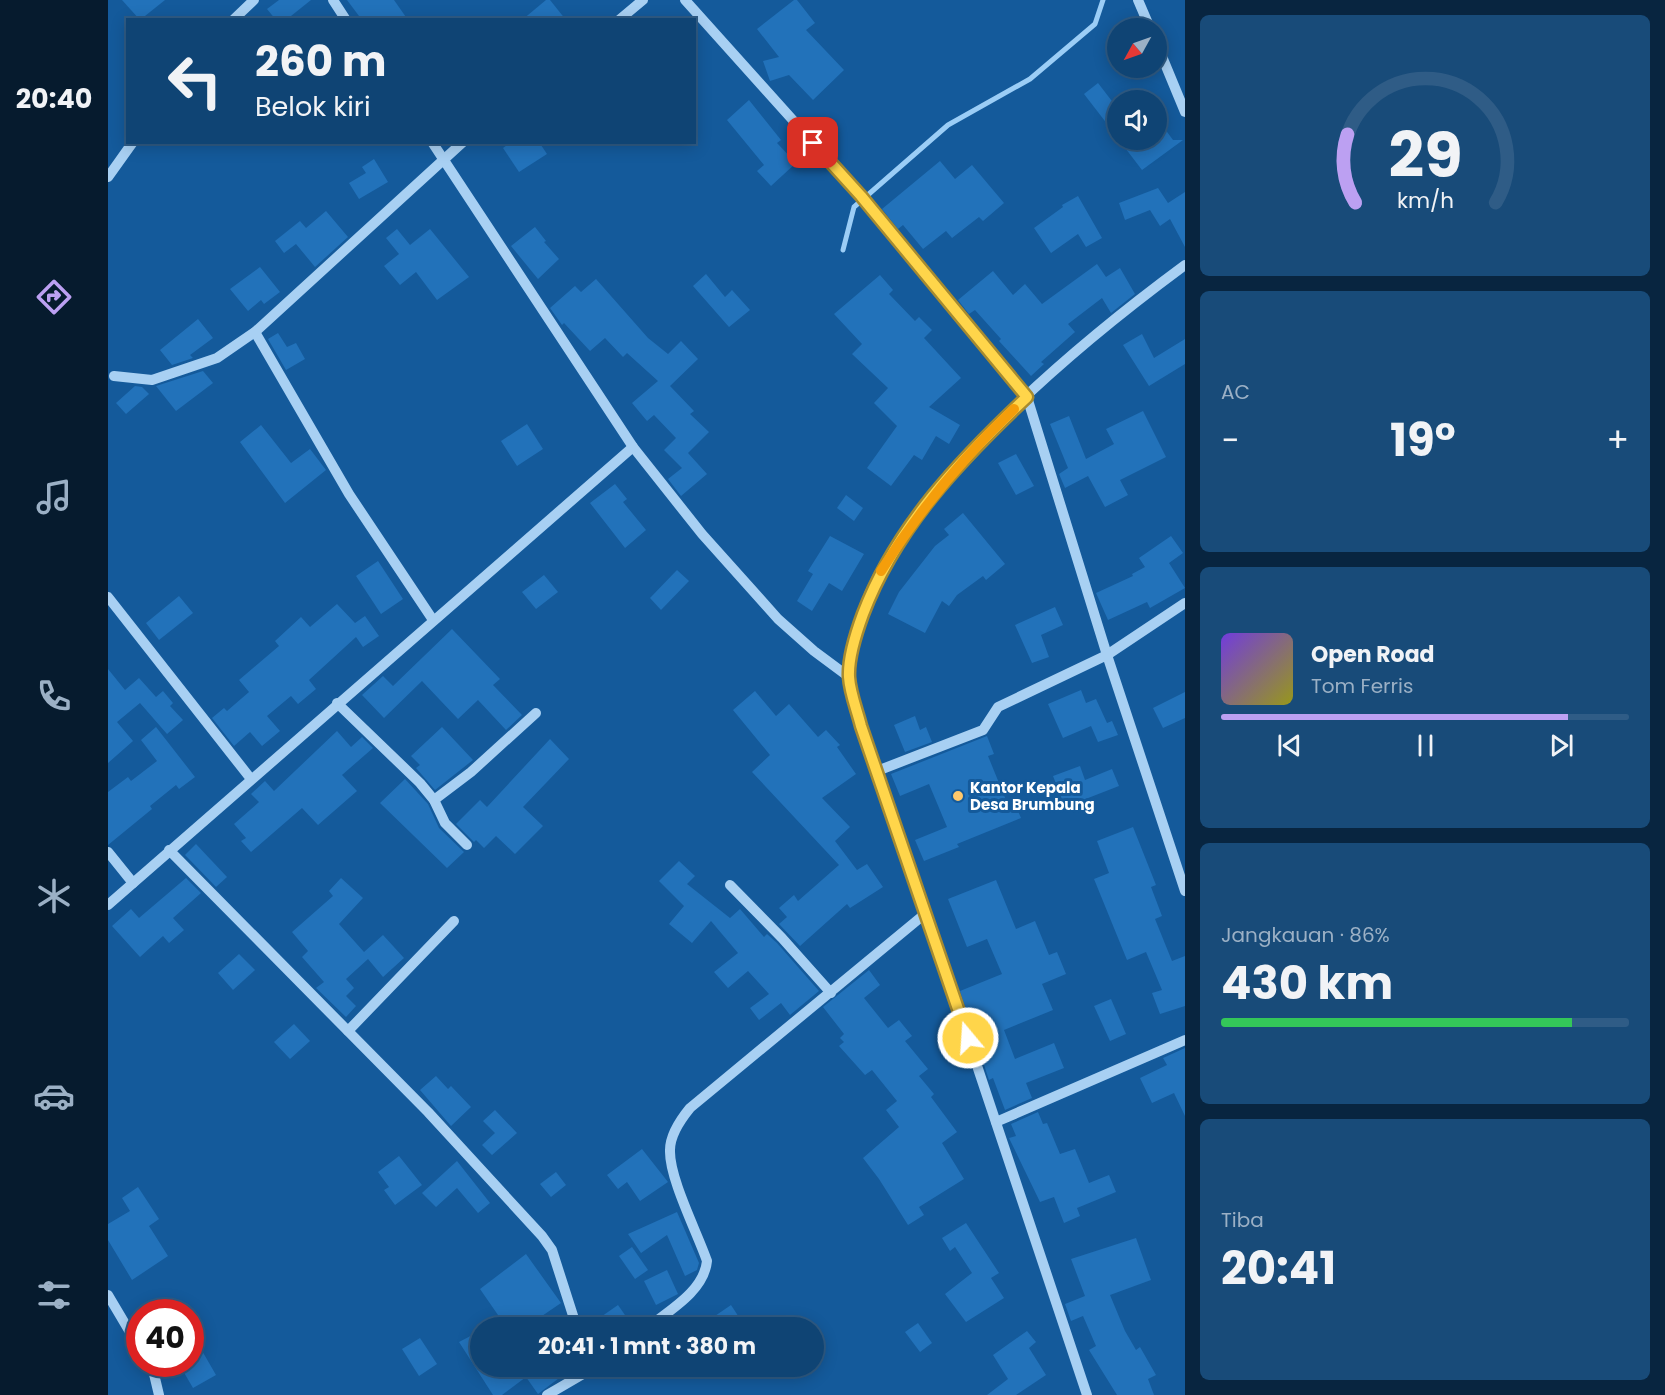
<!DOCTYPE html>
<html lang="id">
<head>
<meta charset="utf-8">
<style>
	:root { --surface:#0f4474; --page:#184b79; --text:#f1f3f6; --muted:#9bb0c5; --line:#2f5c86; --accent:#bca0f2 }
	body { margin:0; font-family:Poppins,sans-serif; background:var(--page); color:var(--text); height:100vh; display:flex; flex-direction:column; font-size:22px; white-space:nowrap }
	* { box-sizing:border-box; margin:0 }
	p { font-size:20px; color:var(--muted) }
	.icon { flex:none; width:33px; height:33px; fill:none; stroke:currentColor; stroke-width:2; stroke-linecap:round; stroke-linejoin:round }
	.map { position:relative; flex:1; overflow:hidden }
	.drawer { display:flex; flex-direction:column; gap:15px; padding:15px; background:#082540; width:480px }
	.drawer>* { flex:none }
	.hud { position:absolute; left:18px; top:18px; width:570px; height:126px; border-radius:0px; box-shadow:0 3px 15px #0003,0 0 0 2px var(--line); background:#0f4474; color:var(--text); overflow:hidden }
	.needle { width:39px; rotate:230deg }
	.tools { position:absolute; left:999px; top:18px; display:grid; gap:12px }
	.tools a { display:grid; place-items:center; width:60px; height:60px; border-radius:50%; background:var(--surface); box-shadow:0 3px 15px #0003,0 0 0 2px var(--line); font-size:30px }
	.speed { position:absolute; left:18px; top:1299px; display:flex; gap:12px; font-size:30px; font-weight:700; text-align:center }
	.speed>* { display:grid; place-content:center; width:78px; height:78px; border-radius:50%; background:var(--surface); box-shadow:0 3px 15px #0003,0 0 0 2px var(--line); line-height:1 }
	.speed .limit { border:9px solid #d22; background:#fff; color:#111 }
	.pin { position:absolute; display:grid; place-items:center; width:51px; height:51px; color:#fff; margin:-26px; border-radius:12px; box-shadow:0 3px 9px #0006 }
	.me { position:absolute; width:66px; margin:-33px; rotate:342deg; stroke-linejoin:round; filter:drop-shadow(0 0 4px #0008) }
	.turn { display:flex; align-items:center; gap:21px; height:126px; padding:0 30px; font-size:27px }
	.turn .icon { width:78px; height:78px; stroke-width:2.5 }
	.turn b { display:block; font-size:42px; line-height:51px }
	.big { font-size:45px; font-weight:700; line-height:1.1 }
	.drawer .card { flex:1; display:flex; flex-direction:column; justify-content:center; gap:9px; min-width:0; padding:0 21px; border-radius:9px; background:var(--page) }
	.drawer .dial { align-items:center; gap:0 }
	.dial svg { height:156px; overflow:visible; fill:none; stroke:var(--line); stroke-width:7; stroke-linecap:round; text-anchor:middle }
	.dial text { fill:var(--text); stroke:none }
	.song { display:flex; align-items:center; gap:18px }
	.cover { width:72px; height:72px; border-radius:9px; background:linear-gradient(135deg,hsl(260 70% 55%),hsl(60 70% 35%)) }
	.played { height:6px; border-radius:3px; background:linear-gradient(90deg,var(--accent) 85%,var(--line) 85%) }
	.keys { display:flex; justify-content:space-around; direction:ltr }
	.heat { display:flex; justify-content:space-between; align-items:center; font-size:33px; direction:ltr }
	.charge { height:9px; border-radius:4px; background:linear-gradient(90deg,#34c759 86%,var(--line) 0) }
	.trip { position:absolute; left:362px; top:1317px; width:354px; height:60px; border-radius:30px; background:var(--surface); box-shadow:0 3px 15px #0003,0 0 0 2px var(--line); font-weight:700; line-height:60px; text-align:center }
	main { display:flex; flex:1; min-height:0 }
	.dock { display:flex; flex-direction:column; width:108px; justify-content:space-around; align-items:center; background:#061b2e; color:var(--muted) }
	.dock .icon { width:42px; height:42px }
	.dock .selected { color:var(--accent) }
	.dock b { font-size:27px; color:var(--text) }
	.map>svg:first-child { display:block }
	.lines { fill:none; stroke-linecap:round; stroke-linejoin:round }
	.stream { stroke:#9bcdf6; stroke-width:5 }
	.building { fill:#2272ba }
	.minor { stroke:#a8d0f3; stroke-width:10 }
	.route-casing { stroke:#a68a30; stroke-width:15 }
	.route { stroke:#ffd54a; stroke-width:10 }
	.slow { stroke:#f59e0b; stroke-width:10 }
	.poi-dot { fill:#ffc86b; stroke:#145a9b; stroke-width:2 }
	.labels { text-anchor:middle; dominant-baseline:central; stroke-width:6; stroke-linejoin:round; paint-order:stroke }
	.poi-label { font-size:15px; font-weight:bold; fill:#fff; stroke:#145a9b; text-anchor:start }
</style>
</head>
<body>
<main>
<nav class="dock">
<b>20:40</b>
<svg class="icon selected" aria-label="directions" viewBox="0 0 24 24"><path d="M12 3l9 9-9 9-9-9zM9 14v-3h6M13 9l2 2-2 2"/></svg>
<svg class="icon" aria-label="music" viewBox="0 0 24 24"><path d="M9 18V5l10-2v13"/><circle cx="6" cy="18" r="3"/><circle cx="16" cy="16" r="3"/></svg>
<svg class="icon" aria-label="phone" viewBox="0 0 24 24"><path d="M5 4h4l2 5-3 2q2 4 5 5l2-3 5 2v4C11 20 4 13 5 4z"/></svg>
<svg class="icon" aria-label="climate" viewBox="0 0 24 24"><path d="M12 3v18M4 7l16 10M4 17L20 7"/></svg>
<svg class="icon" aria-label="car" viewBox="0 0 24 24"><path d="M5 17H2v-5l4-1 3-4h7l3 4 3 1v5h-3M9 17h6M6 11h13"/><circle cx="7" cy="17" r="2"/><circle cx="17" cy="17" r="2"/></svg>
<svg class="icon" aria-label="filters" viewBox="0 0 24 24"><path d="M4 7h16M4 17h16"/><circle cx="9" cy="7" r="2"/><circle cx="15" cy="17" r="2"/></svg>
</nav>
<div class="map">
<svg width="1077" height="1395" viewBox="0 0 1077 1395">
	<rect width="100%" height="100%" fill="#145a9b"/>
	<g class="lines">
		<polyline class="stream" points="735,250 746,207 840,125 922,79 987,24 995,0"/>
	</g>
	<g class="building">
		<polygon points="14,0 57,0 32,20"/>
		<polygon points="171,0 203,0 178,20 168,20 159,9"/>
		<polygon points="239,0 286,0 300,20 254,20"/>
		<polygon points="438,0 442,0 458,20 414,20"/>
		<polygon points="686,0 689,0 707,23 698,30 736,70 705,100 681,75 662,81 655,61 671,57 649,29"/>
		<polygon points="990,83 1010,109 1010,138 976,94"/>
		<polygon points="641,100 673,140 669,143 688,163 663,186 649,171 656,165 619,120"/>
		<polygon points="1048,117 1065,140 1075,140 1034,170 1011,140 1048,140"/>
		<polygon points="403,142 431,142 439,154 411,172 395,148"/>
		<polygon points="266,159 280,182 251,199 241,183 258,173 254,167"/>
		<polygon points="832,161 847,179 864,165 896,203 875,221 871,217 844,238 838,231 815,249 795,225 790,229 774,209"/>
		<polygon points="1050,188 1060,203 1077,192 1077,247 1062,219 1052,226 1042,210 1017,220 1011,203"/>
		<polygon points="970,196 994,238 978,247 970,234 943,253 926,228 955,207 954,205"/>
		<polygon points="218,211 240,237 207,267 188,244 176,253 167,241 192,221 198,228"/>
		<polygon points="427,227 438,241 436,242 451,259 430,279 403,246"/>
		<polygon points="289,229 302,245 322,229 361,277 329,300 308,272 292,285 276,266 291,254 278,238"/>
		<polygon points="989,264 998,277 1012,268 1027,294 1003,313 994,298 960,324 967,332 933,362 936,364 923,376 891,341 893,339 867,310 861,314 850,300 885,271 905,295 917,284 934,304"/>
		<polygon points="152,267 172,292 156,304 153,300 140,311 122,289"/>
		<polygon points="598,274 617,297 624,290 642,310 621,327 585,286"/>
		<polygon points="772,275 785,290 781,294 807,321 811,317 824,330 816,338 853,378 821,407 852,425 841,444 828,436 814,460 806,455 783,486 759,468 789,426 766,403 780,388 744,354 754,344 726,314"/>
		<polygon points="488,279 540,338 560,354 573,341 590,359 562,386 586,411 582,414 601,432 580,453 599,474 573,496 560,479 574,468 556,450 568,438 546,415 539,421 524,403 550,381 519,353 515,357 497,338 482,351 456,323 454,325 442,308 467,286 473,292"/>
		<polygon points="90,319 105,338 82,355 85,358 64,365 52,350"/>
		<polygon points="170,333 179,347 188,343 197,359 178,370 160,339"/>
		<polygon points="1034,334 1046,358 1077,339 1077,364 1041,386 1015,345"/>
		<polygon points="95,371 105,383 68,411 48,386"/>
		<polygon points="27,386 34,387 41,394 18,414 8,403"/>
		<polygon points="1035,411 1058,457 1012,480 1020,495 997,507 980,476 957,488 951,474 960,468 942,424 961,416 978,459 1006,444 998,429"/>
		<polygon points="419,424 435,449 409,466 393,441"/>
		<polygon points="153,425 183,463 202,449 218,470 177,503 132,442"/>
		<polygon points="908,454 926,486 908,495 890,463"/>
		<polygon points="507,484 519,499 515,502 538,530 517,548 482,503"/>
		<polygon points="738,495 755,508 746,521 729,508"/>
		<polygon points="855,513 897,564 878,580 875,576 849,595 841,606 834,601 817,633 780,614 791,592 827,546 841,535 836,529"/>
		<polygon points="722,536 756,554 734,591 721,583 704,611 689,601 705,574 700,571"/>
		<polygon points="1063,536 1075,553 1061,563 1077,588 1042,608 1039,602 1000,620 988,593 1025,576 1024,574 1037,567 1031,558"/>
		<polygon points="270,561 295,599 273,614 248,576"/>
		<polygon points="569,570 581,581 553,610 542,598"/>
		<polygon points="436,575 450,592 428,609 414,592"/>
		<polygon points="71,596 85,613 51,640 38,623"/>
		<polygon points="229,604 247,623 257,616 271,636 255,647 248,637 201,680 208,689 190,704 183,696 159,716 172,731 154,746 142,732 126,746 104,718 116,708 119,711 141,692 131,680 171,646 167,641 193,617 202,627"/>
		<polygon points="947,607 955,625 933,635 941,657 924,663 907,625"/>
		<polygon points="344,629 392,679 385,685 414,715 398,730 370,700 350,719 314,681 276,718 254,695 275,676 285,686"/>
		<polygon points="0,669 17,690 31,678 48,697 55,691 65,703 62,706 75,720 59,734 32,703 9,722 25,741 0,763"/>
		<polygon points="973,690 978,703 988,699 999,723 1004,721 1010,735 990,742 983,726 955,738 940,704"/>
		<polygon points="647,691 668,716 681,704 710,737 718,730 732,745 729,747 748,774 714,798 742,827 727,841 749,870 759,864 775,887 742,908 739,904 692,946 671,924 679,917 671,908 686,895 690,901 731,865 644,772 662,755 625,710"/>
		<polygon points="1077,692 1077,718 1055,728 1045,708"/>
		<polygon points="807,716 812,730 818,727 824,742 797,752 786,725"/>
		<polygon points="48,727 87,777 71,789 68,785 42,806 44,809 0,845 0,792 20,777 23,781 49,761 33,740"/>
		<polygon points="334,727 365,760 327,790 308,768 312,765 303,756"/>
		<polygon points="229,731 243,747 254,737 265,748 234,775 249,791 210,825 194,808 143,852 133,841 138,838 126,824 151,802 143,794 157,781 166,791"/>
		<polygon points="879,736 886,754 880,756 900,805 906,802 913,818 849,844 851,847 816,861 807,840 839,827 821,784 792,796 783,774"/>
		<polygon points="442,739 461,759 415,807 435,826 407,854 388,836 376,848 368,840 366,842 348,824 372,800 379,807"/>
		<polygon points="972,766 977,780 1004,769 1011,786 957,807 945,776"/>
		<polygon points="297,779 320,804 331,828 356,852 339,868 272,803"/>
		<polygon points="1025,827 1048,885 1043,887 1054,916 1047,919 1064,961 1077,956 1077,1006 1052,1014 1044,993 1054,990 1038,952 1019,960 986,879 1001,873 989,841"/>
		<polygon points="88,844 119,877 108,887 77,855"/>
		<polygon points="571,861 587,876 579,884 622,918 632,909 656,937 659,934 669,943 711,991 682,1015 673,1003 651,1020 642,1008 661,994 640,971 620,988 606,972 630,953 603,921 584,943 561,924 576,906 551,881"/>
		<polygon points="78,878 93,893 65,918 76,930 61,943 55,936 32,957 4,926 23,909 31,918"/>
		<polygon points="233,878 255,898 231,924 256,952 275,935 296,958 275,977 260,959 238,979 246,988 238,996 248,1006 238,1017 208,988 216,982 194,957 200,951 184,932 225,896 221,891"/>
		<polygon points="888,880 908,929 927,921 941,955 949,952 958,974 934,984 945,1010 896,1030 907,1059 946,1043 956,1068 918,1083 924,1098 897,1110 885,1078 881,1080 852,991 894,974 879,939 859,947 840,899"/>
		<polygon points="131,954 147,970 125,990 110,973"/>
		<polygon points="761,970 772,985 756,998 780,1028 791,1020 804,1036 797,1041 820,1069 811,1076 826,1094 823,1097 849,1132 834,1143 856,1179 811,1207 816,1215 800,1225 771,1179 755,1158 791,1127 778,1110 789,1101 764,1070 757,1075 731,1046 736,1042 732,1038 736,1034 715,1007"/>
		<polygon points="1003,999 1018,1034 1002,1041 986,1006"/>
		<polygon points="186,1024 202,1041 182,1059 166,1042"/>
		<polygon points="1077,1048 1077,1116 1066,1093 1044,1103 1032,1078 1059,1065 1055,1058"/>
		<polygon points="328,1076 340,1089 343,1086 363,1107 343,1126 312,1090"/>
		<polygon points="387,1110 409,1133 384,1155 374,1145 387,1133 375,1121"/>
		<polygon points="930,1112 935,1124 939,1123 952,1154 967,1149 981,1183 1001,1175 1008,1192 969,1208 972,1216 956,1223 946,1197 932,1202 901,1138 908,1136 903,1124"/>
		<polygon points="534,1149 560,1182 532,1201 519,1182 510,1189 499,1175"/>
		<polygon points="291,1156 314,1185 287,1205 276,1190 281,1187 270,1172"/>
		<polygon points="349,1161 382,1203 370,1213 349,1188 328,1207 314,1193"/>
		<polygon points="448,1172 458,1185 443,1197 432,1184"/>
		<polygon points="30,1187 51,1219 41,1226 60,1256 24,1280 0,1240 0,1224 22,1211 14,1198"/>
		<polygon points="569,1212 591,1263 589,1270 577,1276 559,1235 533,1253 520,1234"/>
		<polygon points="858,1223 891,1273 883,1278 896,1298 858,1322 837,1294 864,1273 847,1247 842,1251 834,1238"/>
		<polygon points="1028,1238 1043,1280 1002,1295 1017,1331 1028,1350 1032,1347 1048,1375 1040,1379 1046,1395 1009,1395 981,1350 988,1346 975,1316 963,1321 957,1304 977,1296 963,1259"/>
		<polygon points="524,1247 540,1270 527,1279 511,1256"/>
		<polygon points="418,1254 453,1303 431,1318 437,1328 399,1328 372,1289"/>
		<polygon points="559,1270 570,1294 548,1305 536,1281"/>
		<polygon points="510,1305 526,1328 477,1328"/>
		<polygon points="623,1305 638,1328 610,1328 604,1318"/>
		<polygon points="810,1323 824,1343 812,1352 797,1332"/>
		<polygon points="372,1331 372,1366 467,1366 430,1394 418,1377 394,1395 385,1395 351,1342"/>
		<polygon points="919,1331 928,1342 921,1348 938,1375 908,1395 879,1395 900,1379 885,1355"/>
		<polygon points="312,1338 329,1364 311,1376 294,1349"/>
		<polygon points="93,1349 108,1375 85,1388 71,1364 82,1364 82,1355"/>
	</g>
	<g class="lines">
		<g class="minor">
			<polyline points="225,0 238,20"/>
			<polyline points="577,0 753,196 919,397 999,655 1077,891"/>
			<polyline points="1030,0 1042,28"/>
			<polyline points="125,20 146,0"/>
			<polyline points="511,20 535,0"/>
			<polyline points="1048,42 1077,112"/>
			<polyline points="324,142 525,447 594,534 670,619 706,651 741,677"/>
			<polyline points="0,177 25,142"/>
			<polyline points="147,332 241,494 325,620"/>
			<polyline points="6,376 44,380 109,358 147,332 355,142"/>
			<polyline points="0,597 143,779"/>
			<polyline points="229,703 312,783 326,800 337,823 359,845"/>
			<polyline points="769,771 875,730 890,707 999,655 1077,603"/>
			<polyline points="326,800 363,772 428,713"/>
			<polyline points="61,850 320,1112 434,1236 444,1250 469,1328"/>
			<polyline points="0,852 25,883"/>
			<polyline points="622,885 674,938 723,993"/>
			<polyline points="0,905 525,447"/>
			<polyline points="240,1031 346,921"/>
			<polyline points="888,1122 1077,1040"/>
			<polyline points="0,1295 32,1349"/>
			<path d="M539 1328C562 1310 596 1291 599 1261 589 1232 561 1178 562 1150 562 1134 573 1119 582 1108L818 913"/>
			<polyline points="40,1364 46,1374 51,1395"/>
			<polyline points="439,1395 482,1370 481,1366"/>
			<path d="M979 1395C924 1229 868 1064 813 898 798 853 782 808 766 762 757 738 741 700 741 675 742 662 744 648 747 636 777 502 970 344 1077 265"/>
		</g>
	</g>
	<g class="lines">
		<defs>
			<path id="route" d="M705 143 753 196 919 397C852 460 788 527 755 614 748 633 740 657 741 677 742 693 749 710 753 726L860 1038"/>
		</defs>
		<use href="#route" class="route-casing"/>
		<use href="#route" class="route"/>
		<path class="slow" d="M773 571C811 511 854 458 906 409"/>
	</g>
	<circle class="poi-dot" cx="850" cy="796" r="6"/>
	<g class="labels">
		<g class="poi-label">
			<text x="862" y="787">Kantor Kepala<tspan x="862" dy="17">Desa Brumbung</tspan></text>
		</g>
	</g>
</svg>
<div class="tools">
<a><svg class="needle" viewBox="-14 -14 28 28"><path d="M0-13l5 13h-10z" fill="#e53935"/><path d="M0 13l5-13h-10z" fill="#9bb0c5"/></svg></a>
<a><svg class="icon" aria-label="sound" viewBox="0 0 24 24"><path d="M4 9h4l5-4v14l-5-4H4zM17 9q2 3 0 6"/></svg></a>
</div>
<div class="speed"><div class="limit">40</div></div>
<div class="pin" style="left:705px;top:143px;background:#d93025"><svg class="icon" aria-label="arrive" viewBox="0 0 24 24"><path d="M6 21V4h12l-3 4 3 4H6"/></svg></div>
<svg class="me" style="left:860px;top:1038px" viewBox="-20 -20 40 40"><circle r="17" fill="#ffd54a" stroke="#fff" stroke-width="3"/><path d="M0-11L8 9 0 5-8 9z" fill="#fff"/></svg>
<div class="trip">20:41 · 1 mnt · 380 m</div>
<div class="hud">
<div class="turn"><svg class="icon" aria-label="left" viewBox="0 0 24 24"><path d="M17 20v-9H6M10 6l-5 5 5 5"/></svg><div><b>260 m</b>Belok kiri</div></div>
</div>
</div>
<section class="drawer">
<div class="card dial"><svg viewBox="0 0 100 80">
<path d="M14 69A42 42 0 1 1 86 69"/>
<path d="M14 69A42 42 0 0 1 10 34" stroke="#bca0f2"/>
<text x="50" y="56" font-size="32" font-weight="700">29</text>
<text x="50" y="72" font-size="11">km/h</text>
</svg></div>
<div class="card"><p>AC</p>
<div class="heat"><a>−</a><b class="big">19°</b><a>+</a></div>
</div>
<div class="card">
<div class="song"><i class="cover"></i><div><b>Open Road</b><p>Tom Ferris</p></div></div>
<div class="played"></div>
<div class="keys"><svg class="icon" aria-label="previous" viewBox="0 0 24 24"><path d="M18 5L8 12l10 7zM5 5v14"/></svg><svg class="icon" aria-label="pause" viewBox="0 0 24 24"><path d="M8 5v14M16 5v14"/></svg><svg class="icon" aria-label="next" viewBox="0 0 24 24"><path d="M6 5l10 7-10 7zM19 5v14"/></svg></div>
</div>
<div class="card"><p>Jangkauan · 86%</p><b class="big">430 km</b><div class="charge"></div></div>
<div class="card"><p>Tiba</p><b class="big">20:41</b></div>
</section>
</main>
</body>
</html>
